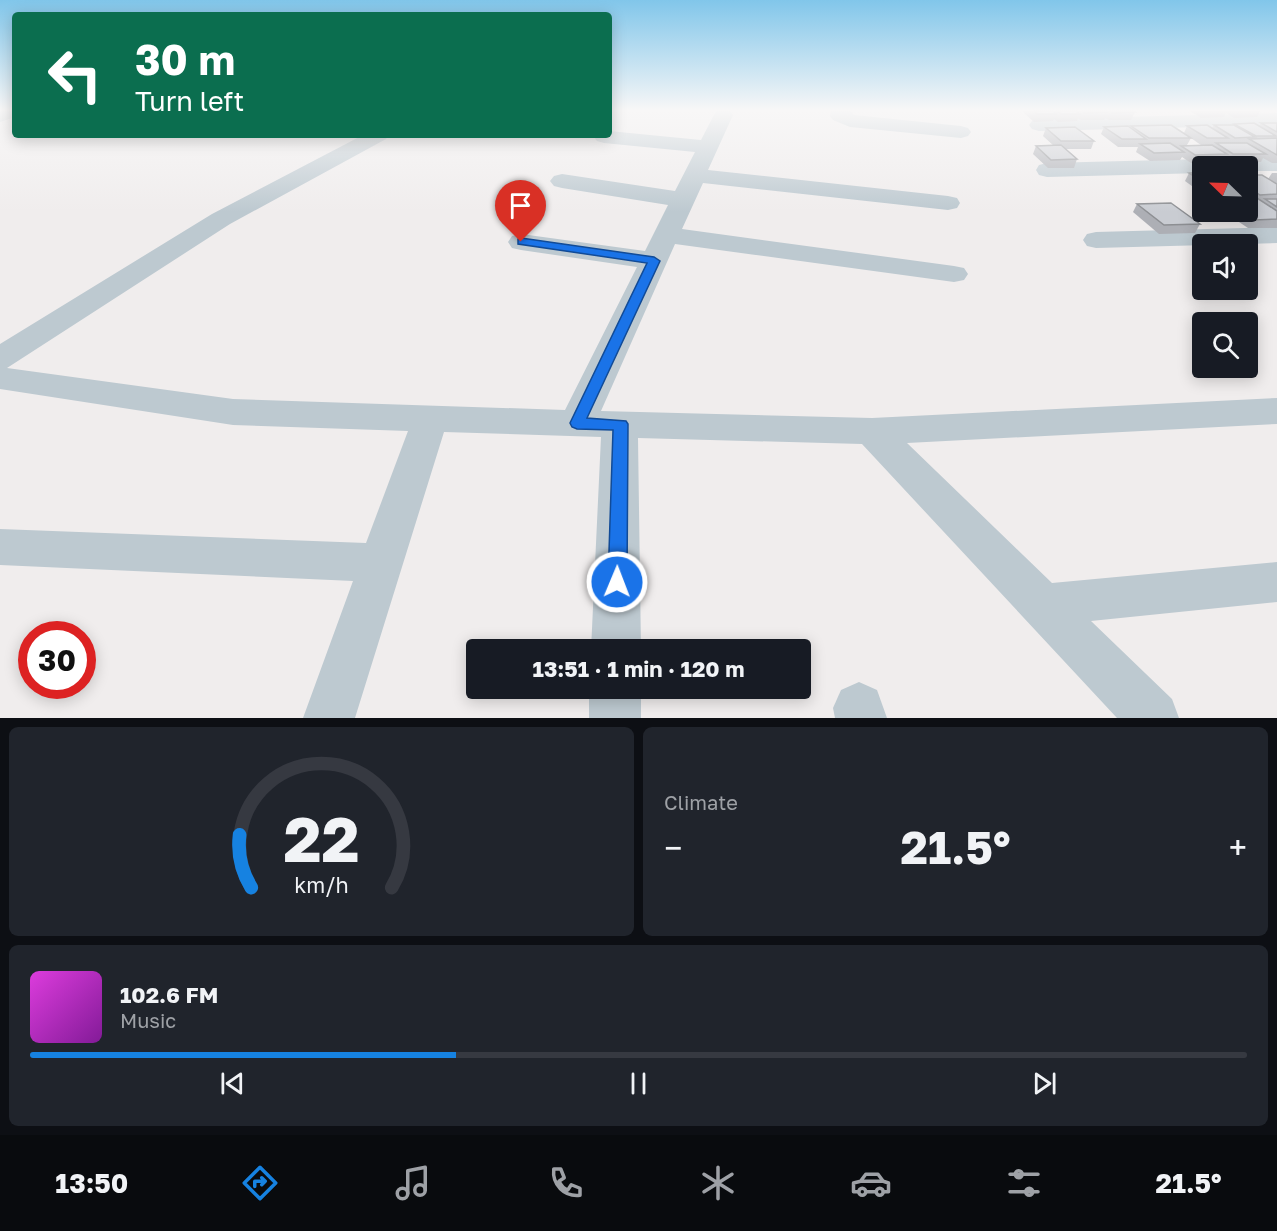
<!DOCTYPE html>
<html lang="en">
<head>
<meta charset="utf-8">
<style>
	:root { --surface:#171b24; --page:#20242c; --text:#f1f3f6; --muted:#9ea1a6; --line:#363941; --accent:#1682e1 }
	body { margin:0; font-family:"Golos Text",sans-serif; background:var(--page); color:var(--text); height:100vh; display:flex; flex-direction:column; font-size:22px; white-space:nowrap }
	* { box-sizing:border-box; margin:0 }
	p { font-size:20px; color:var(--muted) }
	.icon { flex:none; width:33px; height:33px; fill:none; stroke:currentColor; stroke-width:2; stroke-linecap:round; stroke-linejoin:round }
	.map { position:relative; height:718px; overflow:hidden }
	.drawer { display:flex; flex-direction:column; gap:9px; padding:9px; background:#0d0f14; flex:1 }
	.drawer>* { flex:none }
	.banner { position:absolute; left:12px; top:12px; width:600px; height:126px; border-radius:6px; box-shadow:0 3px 15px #0003; background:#0b6e4f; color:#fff; overflow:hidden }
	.needle { width:39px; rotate:293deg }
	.fabs { position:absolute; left:1192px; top:156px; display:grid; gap:12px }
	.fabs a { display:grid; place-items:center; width:66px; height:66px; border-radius:6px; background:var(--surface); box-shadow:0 3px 15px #0003; font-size:30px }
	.speed { position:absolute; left:18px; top:621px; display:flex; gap:12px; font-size:30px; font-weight:700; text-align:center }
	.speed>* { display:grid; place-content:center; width:78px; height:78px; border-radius:50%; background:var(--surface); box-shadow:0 3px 15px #0003; line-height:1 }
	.speed .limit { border:9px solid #d22; background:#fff; color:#111 }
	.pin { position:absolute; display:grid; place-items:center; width:51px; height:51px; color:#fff; margin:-62px -26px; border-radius:50% 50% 50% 0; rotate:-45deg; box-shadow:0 0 6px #0007 }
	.pin .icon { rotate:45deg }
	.me { position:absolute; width:66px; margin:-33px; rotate:1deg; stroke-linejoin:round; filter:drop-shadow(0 0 4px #0008) }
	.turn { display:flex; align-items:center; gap:21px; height:126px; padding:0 24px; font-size:27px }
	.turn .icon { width:78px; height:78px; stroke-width:2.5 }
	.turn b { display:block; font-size:42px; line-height:51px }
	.big { font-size:45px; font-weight:700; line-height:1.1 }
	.drawer .widget { flex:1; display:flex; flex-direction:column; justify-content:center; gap:9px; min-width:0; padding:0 21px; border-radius:9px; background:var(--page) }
	.drawer .dial { align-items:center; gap:0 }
	.dial svg { height:156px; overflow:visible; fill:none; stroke:var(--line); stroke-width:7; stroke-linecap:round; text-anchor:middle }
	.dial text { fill:var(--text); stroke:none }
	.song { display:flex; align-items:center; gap:18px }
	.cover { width:72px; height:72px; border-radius:9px; background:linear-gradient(135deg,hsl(300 70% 55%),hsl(290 70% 35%)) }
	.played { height:6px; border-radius:3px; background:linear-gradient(90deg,var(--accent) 35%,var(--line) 35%) }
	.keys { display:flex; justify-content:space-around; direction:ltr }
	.heat { display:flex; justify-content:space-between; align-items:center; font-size:33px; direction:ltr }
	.drawer .tiles { flex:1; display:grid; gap:9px; grid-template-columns:1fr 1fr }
	.widget:last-child { grid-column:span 2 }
	.trip { position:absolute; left:466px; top:639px; width:345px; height:60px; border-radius:6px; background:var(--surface); box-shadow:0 3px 15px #0003; font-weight:700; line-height:60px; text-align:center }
	.menu { display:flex; height:96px; justify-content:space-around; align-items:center; background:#090b0e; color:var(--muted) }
	.menu .icon { width:42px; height:42px }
	.menu .on { color:var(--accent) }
	.menu b { font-size:27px; color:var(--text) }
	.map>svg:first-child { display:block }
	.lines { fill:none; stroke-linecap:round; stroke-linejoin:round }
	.minor { fill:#bdc9d0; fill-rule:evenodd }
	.wall { fill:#adafb5; fill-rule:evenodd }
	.building { fill:#c9ccd2; stroke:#8d8f93; stroke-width:1.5 }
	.route { fill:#1a73e8; stroke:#114b97; stroke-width:1.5 }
</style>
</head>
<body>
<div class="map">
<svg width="1277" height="718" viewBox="0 0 1277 718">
	<rect width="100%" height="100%" fill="#f0eded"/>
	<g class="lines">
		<g class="minor">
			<polygon points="0,111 15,111 15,117 0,122"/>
			<polygon points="716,111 730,111 733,115 708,170 948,196 957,198 960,203 957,208 948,210 703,183 682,229 954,266 964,268 968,274 964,280 954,282 675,244 601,411 872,418 1277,398 1277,424 907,443 1052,583 1277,562 1277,602 1091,621 1172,699 1179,718 1117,718 862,444 638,438 641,650 591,650 601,437 444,432 355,718 303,718 353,581 0,565 0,529 366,543 408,431 233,425 0,389 0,344 212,214 363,135 389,135 386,139 230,224 7,368 233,399 565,410 637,267 521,250 512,248 508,242 512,236 521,234 645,251 668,205 562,188 554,186 550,181 554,176 562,174 675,191 695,152 604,143 597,141 594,137 595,135 609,135 609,131 701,140"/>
			<polygon points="831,111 851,111 854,115 961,126 968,128 971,132 968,136 961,138 850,127 833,120 830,116"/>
			<polygon points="1277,113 1277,125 1039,131 1032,129 1029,125 1032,121 1039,119"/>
			<polygon points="1277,157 1277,171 1248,171 1248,166 1203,166 1203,173 1047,177 1039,175 1036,170 1039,165 1047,163"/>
			<polygon points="1277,227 1277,243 1096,248 1087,246 1083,240 1087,234 1096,232"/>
			<polygon points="859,682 877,690 887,718 835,718 833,708 841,690"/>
			<rect x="589" y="688" width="52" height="30"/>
		</g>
	</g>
	<g class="wall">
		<polygon points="1022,111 1133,111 1135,112 1131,120 1109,120 1105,118 1104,120 1081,120 1078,118 1077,121 1058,122 1054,119 1053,121 1034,122"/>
		<polygon points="1190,111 1260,111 1257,117 1234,118 1226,113 1224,117 1201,118"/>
		<path d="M1261 123H1277V163H1272L1263 158 1261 162H1229L1224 159 1222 162 1191 163 1182 157 1180 160 1150 161 1136 152 1138 147H1118L1101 134 1104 127 1130 128 1131 126 1184 133 1187 126 1212 128 1214 125H1234V124L1259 126ZM1191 138 1198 143 1201 145H1187Z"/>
		<polygon points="1046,128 1094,141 1091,149 1066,149 1077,159 1074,168 1048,168 1033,154 1036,146 1054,146 1043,136"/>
		<polygon points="1203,172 1203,194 1185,181 1189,173"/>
		<polygon points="1272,173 1277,173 1277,228 1248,228 1224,212 1248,212 1248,175 1268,179"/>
		<polygon points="1137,204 1200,224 1195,233 1159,234 1133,212"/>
	</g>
	<g class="building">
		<polygon points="1034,111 1053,111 1056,114 1037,114"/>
		<polygon points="1057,111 1076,111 1080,114 1061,114"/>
		<polygon points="1083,111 1106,111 1107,112 1084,113"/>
		<polygon points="1110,111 1133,111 1135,112 1112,113"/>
		<polygon points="1254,123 1276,136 1256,136 1234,124"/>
		<polygon points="1261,123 1277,123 1277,132"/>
		<polygon points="1171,125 1191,138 1149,138 1131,126"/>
		<polygon points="1207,125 1228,138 1207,138 1187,126"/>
		<polygon points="1214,125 1234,125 1255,137 1235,138"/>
		<polygon points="1128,126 1146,139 1122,139 1104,127"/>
		<polygon points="1075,127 1094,141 1061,141 1046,128"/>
		<polygon points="1277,138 1277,155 1249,139"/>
		<polygon points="1170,143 1184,152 1154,153 1140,144"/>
		<polygon points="1216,143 1247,143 1266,154 1233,154"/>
		<polygon points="1061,145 1077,159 1051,160 1036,146"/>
		<polygon points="1212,145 1227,154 1195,155 1181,146"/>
		<polygon points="1203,172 1203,182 1189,173"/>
		<polygon points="1248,175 1262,175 1277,184 1277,194 1260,195 1248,187"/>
		<polygon points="1248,198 1257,198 1277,211 1277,219 1254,220 1242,212 1248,212"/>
		<polygon points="1265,199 1277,199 1277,207"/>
		<polygon points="1171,203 1200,224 1164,225 1137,204"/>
	</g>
	<linearGradient id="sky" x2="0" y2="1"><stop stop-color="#81c6ea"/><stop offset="0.52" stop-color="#f8f7f7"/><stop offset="1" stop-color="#f8f7f7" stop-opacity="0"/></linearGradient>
	<rect width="1277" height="212" fill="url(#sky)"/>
	<polygon class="route" points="521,238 654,257 660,261 587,418 626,421 628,424 627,582 624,588 617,590 611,588 608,582 613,430 577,429 572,427 570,423 647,263 518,244 518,239"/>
</svg>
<div class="fabs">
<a><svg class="needle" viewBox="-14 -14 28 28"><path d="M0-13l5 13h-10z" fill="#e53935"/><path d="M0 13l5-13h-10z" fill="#9ea1a6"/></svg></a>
<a><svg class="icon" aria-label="sound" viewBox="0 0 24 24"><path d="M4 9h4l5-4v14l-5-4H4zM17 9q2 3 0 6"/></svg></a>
<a><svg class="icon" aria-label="search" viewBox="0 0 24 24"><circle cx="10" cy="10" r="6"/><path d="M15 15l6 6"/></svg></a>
</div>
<div class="speed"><div class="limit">30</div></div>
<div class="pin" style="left:521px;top:242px;background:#d93025"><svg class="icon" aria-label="arrive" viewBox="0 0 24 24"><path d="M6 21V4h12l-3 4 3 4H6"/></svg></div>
<svg class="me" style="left:617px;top:582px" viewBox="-20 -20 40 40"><circle r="17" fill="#1a73e8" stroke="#fff" stroke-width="3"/><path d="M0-11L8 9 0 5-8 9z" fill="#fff"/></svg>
<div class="trip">13:51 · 1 min · 120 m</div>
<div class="banner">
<div class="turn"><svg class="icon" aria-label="left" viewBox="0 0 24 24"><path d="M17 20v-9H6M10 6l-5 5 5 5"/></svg><div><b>30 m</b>Turn left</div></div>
</div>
</div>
<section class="drawer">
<div class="tiles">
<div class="widget dial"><svg viewBox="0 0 100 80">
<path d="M14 69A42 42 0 1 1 86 69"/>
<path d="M14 69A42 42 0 0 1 8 42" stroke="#1682e1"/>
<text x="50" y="56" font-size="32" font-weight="700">22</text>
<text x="50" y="72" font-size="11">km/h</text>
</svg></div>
<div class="widget"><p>Climate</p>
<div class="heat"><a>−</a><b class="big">21.5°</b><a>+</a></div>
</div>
<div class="widget">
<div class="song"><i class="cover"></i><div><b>102.6 FM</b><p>Music</p></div></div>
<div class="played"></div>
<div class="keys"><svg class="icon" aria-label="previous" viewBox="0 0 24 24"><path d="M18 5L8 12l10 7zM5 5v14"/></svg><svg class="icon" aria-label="pause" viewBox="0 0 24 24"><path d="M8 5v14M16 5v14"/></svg><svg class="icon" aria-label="next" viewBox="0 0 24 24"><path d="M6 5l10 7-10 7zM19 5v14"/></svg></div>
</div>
</div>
</section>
<nav class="menu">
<b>13:50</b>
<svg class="icon on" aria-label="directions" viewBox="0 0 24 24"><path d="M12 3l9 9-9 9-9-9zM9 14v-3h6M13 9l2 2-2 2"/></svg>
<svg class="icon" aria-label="music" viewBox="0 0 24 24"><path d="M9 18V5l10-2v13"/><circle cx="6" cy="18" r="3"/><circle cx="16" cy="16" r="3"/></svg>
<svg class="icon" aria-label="phone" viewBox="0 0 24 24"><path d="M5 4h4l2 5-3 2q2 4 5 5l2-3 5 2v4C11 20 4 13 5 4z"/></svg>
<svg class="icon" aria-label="climate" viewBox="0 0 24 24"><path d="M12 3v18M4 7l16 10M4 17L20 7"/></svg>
<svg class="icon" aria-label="car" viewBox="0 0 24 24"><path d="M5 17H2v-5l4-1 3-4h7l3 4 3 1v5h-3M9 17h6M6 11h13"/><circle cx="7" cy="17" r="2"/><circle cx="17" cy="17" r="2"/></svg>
<svg class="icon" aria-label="filters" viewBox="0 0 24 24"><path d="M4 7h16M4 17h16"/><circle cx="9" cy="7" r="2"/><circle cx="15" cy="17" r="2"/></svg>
<b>21.5°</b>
</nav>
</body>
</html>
